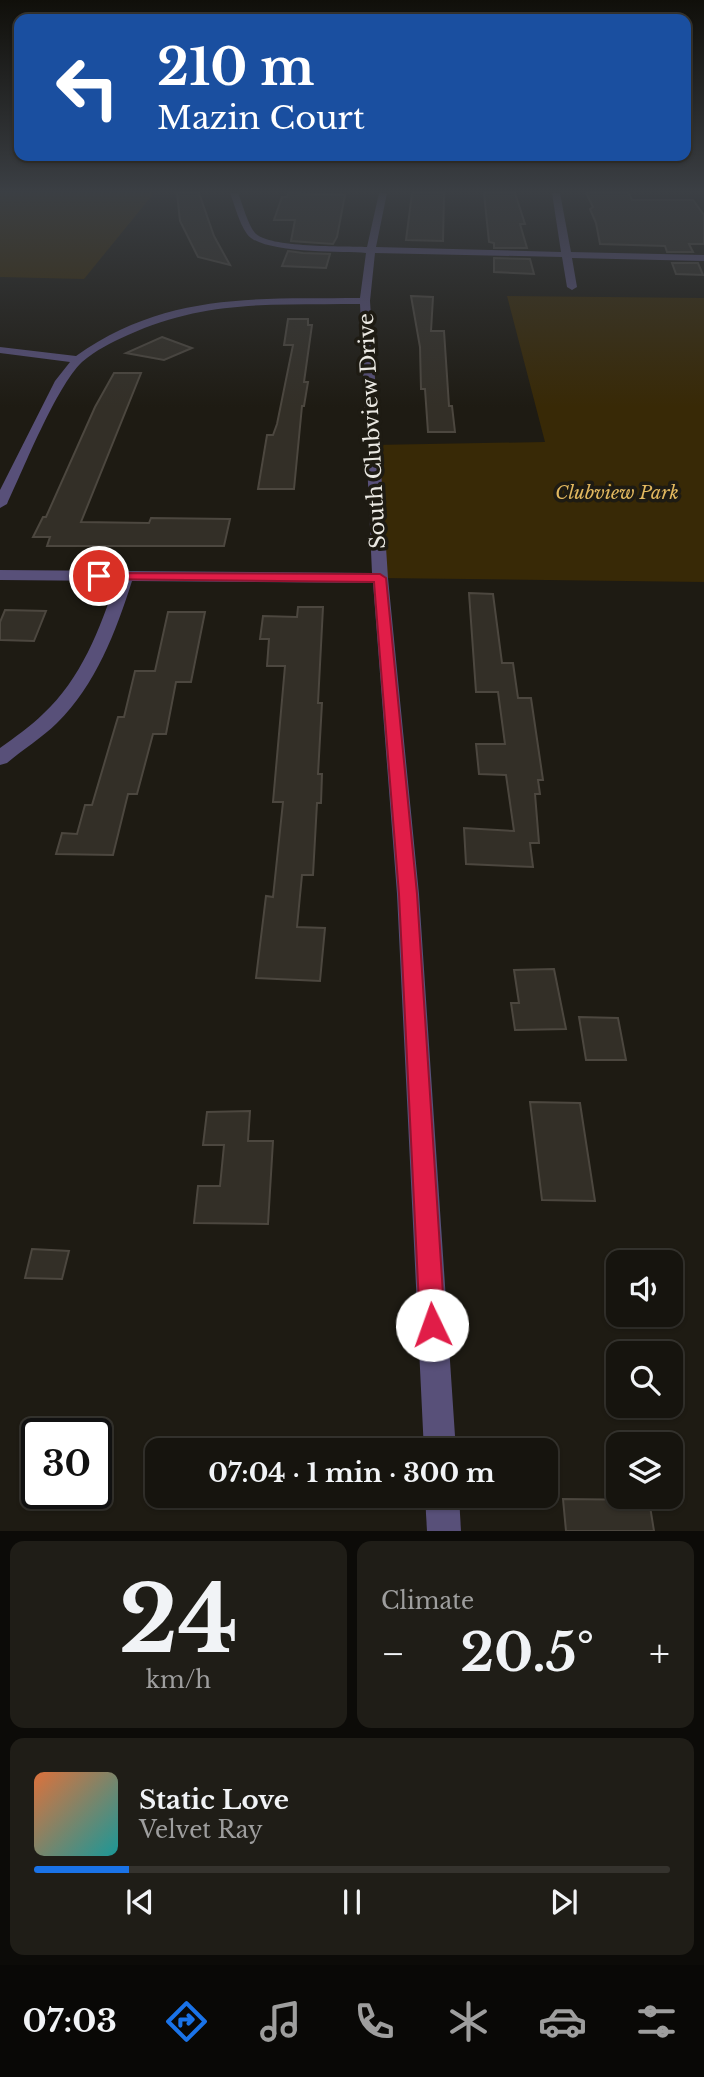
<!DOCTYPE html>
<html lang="en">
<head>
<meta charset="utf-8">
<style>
	:root { --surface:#16140e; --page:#1f1d17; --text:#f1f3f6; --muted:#9e9e9e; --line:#35332e; --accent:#1a73e8 }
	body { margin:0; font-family:"Libre Baskerville",serif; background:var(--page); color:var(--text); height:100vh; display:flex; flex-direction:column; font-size:26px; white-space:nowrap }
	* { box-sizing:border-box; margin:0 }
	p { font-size:23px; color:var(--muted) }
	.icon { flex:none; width:38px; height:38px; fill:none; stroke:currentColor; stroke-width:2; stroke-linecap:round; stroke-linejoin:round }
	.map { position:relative; height:1531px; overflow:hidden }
	.sheet { display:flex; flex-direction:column; gap:10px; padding:10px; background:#0c0b08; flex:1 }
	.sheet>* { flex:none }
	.top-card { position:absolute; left:14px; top:14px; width:677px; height:147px; border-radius:14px; box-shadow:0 2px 5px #0004,0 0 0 2px var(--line); background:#1a4fa0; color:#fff; overflow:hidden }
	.fabs { position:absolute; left:606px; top:1250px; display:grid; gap:14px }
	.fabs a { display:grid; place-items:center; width:77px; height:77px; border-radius:14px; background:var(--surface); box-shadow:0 2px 5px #0004,0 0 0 2px var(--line); font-size:35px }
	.speed { position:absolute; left:21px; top:1418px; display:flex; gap:14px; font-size:35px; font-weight:700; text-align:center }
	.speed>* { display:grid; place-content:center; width:91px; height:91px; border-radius:50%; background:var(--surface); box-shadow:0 2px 5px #0004,0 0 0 2px var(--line); line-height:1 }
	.speed .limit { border:4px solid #111; border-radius:10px; background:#fff; color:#111 }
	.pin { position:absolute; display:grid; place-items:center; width:60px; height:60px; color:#fff; margin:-30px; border:4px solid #fff; border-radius:50%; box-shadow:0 2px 7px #0007 }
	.me { position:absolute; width:77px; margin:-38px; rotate:357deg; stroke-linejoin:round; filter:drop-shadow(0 0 5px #0008) }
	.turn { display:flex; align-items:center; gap:24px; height:147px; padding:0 28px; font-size:32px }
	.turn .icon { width:91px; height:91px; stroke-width:2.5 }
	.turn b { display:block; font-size:49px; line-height:60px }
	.big { font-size:52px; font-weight:700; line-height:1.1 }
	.sheet .tile { flex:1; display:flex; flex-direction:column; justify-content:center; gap:10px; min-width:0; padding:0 24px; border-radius:14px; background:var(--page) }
	.sheet .dial { align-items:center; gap:0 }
	.dial b { font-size:91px; line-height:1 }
	.song { display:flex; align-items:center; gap:21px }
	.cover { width:84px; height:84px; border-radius:10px; background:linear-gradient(135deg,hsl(20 70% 55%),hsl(180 70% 35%)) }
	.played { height:7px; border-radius:4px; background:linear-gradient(90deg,var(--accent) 15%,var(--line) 15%) }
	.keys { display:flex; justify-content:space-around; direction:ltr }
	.heat { display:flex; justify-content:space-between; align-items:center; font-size:38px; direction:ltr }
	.sheet .tiles { flex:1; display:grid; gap:10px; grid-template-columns:1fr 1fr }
	.tile:last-child { grid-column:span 2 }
	.trip { position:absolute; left:145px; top:1438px; width:413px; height:70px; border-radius:14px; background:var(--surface); box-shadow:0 2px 5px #0004,0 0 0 2px var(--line); font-weight:700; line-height:70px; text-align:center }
	.dock { display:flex; height:112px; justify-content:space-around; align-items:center; background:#090806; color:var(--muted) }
	.dock .icon { width:49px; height:49px }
	.dock .active { color:var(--accent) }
	.dock b { font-size:32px; color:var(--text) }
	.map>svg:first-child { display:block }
	.green { fill:#382906 }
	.building { fill:#332f27; stroke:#4c473f; stroke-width:2 }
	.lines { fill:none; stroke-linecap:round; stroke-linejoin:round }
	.minor { fill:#585079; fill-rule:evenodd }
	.route { fill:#e11d48; stroke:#92132f; stroke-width:2 }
	.labels { text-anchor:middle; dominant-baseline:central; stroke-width:7; stroke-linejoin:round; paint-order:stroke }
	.far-park-label { font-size:18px; font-style:italic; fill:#e2b85f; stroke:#1e1b13 }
	.street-label { font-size:21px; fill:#eae8e2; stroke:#1e1b13 }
</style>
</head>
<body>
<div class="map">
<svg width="704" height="1531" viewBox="0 0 704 1531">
	<rect width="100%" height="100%" fill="#1e1b13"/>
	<g class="green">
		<polygon points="0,193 154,193 84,279 0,277"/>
		<polygon points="507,296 704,298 704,582 380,578 373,445 545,442"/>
	</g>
	<g class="building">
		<polygon points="177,193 199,193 214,236 230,265 198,257 180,221"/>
		<polygon points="288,193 345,195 337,237 333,244 291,241 295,220 274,220 282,197 287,197"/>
		<polygon points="412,193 444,193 443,241 406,240"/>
		<polygon points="484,193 515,193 525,224 520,224 527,248 494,248 494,243 489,242"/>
		<polygon points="586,193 629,193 632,200 693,200 704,215 704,244 689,244 693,252 667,252 665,246 600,244 596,223 590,209 593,207"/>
		<polygon points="288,251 303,253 330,254 326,268 282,266"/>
		<polygon points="494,258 530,259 534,274 494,272"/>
		<polygon points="672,263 698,263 703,275 676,274"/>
		<polygon points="411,296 433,297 431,331 444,331 449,406 452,406 455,432 428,432 425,389 421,389 420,347"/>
		<polygon points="288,319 308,319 308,325 312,325 304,382 308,382 304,406 302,406 294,489 258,489 267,435 273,435 277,424 293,345 284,345"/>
		<polygon points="162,337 192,348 164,360 126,353"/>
		<polygon points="114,373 141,373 81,522 149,523 151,518 230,519 224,546 47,546 50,537 33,537 43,517 46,517 95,407"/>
		<polygon points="469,593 493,594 502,663 513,663 518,698 531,698 543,780 538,780 540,794 535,794 539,843 530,843 533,867 466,864 464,828 514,831 506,775 479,774 476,744 505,744 498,692 476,692"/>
		<polygon points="298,607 323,607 318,703 322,703 318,774 322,774 321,803 317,803 313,875 302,875 297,927 325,928 320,981 256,978 266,896 273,897 283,802 273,802 285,666 267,666 269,639 260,639 263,616 297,617"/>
		<polygon points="5,610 46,611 34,641 0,640 0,622"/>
		<polygon points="168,612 205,612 191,682 176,682 166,734 153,734 137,794 128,794 113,855 56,854 62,833 77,834 85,805 92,805 118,717 124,717 135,671 155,671"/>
		<polygon points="554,969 566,1029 515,1030 511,1003 519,1003 514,970"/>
		<polygon points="579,1017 618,1018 626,1060 586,1060"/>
		<polygon points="530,1102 580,1103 595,1201 542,1200"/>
		<polygon points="250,1111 248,1141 273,1141 268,1224 194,1223 198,1186 220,1186 224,1145 203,1145 207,1112"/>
		<polygon points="32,1249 69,1251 62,1279 25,1278"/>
		<polygon points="563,1499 649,1500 654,1531 566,1531"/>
	</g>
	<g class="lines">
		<g class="minor">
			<path d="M230 193H238C243 205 247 223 255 233 268 248 345 246 367 247L379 193H387L376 247 561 252 552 193H560L571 252 704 255V261L572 258 577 287 572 290 567 287 562 257 375 253 370 301 388 578 419 894 456 1451H424L397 894 373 583 132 581C116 631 96 685 57 723 42 738 23 749 7 763L0 765V748C15 737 30 727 43 714 81 679 100 629 116 581L0 580V570L372 573 360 304C276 305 207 299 128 335 112 342 96 350 82 362 56 387 24 468 7 504L0 508V490L55 381 70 362 0 353V347L76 356C166 292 256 299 360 298L366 253C342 251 261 254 247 234 239 223 235 206 230 193Z"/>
			<polygon points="425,1496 459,1496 461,1531 427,1531"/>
		</g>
	</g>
	<linearGradient id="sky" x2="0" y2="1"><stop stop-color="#100f0a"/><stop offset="0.47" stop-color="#3b3f44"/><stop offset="1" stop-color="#3b3f44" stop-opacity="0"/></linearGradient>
	<rect width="704" height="407" fill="url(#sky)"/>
	<polygon class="route" points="99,573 380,574 386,578 417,894 445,1325 441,1334 432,1338 424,1334 420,1325 399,894 374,582 94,579 94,574"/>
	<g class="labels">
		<g class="far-park-label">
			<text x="617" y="493">Clubview Park</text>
		</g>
		<g class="street-label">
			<text transform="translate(372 431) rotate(-93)">South Clubview Drive</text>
		</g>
	</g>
</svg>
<div class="fabs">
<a><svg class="icon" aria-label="sound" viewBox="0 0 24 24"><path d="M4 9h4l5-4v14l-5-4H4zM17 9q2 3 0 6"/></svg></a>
<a><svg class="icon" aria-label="search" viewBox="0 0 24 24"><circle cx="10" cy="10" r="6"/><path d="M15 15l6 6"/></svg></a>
<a><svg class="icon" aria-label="layers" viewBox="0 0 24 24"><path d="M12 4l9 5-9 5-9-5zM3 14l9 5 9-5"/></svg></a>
</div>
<div class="speed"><div class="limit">30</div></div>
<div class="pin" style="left:99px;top:576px;background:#d93025"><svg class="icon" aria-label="arrive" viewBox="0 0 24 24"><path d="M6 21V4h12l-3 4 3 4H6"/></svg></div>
<svg class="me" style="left:432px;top:1325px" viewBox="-20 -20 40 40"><circle r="19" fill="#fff"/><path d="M0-13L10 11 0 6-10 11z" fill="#e11d48"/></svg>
<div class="trip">07:04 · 1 min · 300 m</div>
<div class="top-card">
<div class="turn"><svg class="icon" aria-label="left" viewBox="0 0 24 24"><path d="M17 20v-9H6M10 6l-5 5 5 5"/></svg><div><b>210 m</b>Mazin Court</div></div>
</div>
</div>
<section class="sheet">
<div class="tiles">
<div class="tile dial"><b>24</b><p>km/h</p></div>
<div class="tile"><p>Climate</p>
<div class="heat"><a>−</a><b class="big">20.5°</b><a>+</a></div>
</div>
<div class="tile">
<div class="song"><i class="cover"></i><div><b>Static Love</b><p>Velvet Ray</p></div></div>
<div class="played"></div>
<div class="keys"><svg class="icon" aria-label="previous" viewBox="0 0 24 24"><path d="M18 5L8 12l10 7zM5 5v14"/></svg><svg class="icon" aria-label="pause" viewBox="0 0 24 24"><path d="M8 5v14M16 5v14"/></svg><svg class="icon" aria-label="next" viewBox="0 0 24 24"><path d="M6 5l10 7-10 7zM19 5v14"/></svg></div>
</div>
</div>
</section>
<nav class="dock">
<b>07:03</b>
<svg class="icon active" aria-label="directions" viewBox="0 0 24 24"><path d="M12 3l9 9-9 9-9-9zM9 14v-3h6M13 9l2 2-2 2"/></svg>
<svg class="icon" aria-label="music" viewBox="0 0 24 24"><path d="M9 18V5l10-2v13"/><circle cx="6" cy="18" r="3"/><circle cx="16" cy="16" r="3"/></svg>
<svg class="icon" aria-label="phone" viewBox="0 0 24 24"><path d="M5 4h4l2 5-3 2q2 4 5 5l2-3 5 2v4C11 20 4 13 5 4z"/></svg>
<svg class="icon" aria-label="climate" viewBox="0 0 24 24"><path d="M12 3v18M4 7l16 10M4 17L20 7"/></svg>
<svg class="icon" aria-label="car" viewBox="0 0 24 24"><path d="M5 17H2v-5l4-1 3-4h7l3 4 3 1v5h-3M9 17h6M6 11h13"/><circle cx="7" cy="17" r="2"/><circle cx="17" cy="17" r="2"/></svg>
<svg class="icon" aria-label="filters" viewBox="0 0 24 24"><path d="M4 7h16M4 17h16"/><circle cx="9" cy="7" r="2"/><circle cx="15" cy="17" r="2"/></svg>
</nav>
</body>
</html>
